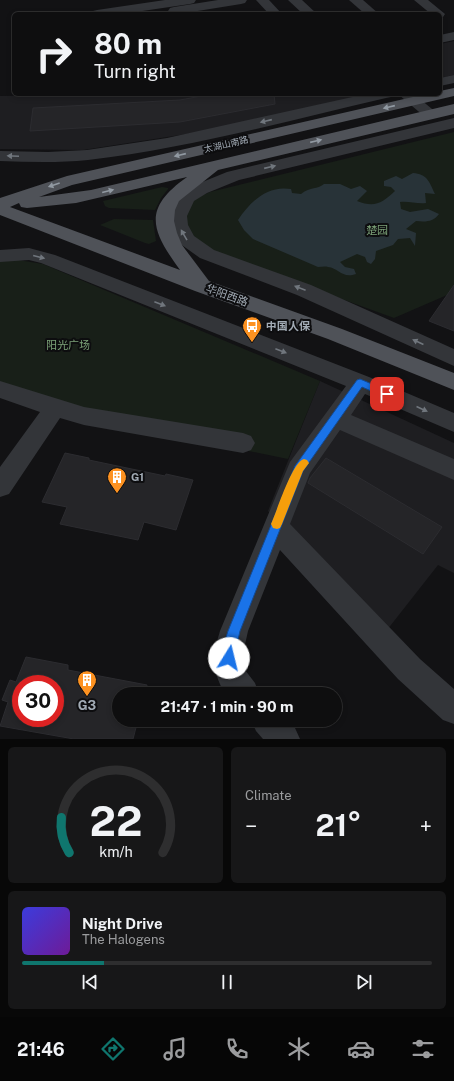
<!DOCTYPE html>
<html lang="en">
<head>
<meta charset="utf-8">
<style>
	:root { --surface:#0e0e0f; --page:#171718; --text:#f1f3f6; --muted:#9b9c9e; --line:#2e2e2f; --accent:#0f766e }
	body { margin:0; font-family:"Public Sans","Noto Sans SC",sans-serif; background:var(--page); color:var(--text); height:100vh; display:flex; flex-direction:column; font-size:15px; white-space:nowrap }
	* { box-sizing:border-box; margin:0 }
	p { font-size:13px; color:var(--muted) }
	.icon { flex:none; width:22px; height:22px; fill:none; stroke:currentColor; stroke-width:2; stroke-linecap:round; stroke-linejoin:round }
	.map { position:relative; height:739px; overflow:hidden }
	.details { display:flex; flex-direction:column; gap:8px; padding:8px; background:#080808; flex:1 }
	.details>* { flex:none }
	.banner { position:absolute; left:12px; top:12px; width:430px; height:84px; border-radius:6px; box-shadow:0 2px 6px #0003,0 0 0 1px var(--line); background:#0e0e0f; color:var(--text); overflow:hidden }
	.speed { position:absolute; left:12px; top:675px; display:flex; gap:8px; font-size:20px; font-weight:700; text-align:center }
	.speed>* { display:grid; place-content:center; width:52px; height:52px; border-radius:50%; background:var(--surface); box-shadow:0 2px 6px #0003,0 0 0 1px var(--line); line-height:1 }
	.speed .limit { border:6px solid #d22; background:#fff; color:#111 }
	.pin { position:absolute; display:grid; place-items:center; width:34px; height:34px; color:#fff; margin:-17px; border-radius:8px; box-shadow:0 2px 6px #0006 }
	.me { position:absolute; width:44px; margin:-22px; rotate:9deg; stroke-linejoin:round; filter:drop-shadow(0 0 3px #0008) }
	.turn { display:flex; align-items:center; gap:14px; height:84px; padding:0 16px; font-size:18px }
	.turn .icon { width:52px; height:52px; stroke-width:2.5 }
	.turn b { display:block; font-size:28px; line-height:34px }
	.big { font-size:30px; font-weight:700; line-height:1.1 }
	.details .card { flex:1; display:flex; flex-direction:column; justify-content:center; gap:6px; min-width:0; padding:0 14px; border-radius:6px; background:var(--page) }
	.details .dial { align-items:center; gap:0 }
	.dial svg { height:104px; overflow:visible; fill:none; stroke:var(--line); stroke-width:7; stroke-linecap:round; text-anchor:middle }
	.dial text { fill:var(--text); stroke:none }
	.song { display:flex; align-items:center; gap:12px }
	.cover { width:48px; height:48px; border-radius:6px; background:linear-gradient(135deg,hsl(240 70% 55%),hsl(280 70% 35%)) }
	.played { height:4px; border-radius:2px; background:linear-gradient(90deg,var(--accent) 20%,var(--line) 20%) }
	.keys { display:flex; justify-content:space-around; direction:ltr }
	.heat { display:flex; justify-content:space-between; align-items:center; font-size:22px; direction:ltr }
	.details .tiles { flex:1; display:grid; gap:8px; grid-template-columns:1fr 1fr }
	.card:last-child { grid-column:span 2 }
	.trip { position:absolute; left:112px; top:687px; width:230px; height:40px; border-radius:20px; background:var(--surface); box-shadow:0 2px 6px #0003,0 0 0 1px var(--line); font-weight:700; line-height:40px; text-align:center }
	.menu { display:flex; height:64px; justify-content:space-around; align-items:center; background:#060606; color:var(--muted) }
	.menu .icon { width:28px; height:28px }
	.menu .selected { color:var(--accent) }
	.menu b { font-size:18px; color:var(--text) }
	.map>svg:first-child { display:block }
	.built { fill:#1e1e21 }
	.green { fill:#181f18 }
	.water { fill:#283338 }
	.building { fill:#252528; stroke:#2c2c30; fill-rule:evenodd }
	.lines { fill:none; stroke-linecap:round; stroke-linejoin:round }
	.minor { fill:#333539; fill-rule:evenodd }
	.major { fill:#4f5258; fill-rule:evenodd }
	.oneway { fill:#9199a2 }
	.oneway2 { fill:#70767d }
	.route { fill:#1a73e8; stroke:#114b97 }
	.slow { fill:#f59e0b }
	.labels { text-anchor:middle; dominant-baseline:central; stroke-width:4; stroke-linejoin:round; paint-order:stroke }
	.far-street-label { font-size:9px; fill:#a2abb5; stroke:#0d0d0f }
	.park-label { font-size:11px; fill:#7ca278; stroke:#0d0d0f }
	.street-label { font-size:11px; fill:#a2abb5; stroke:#0d0d0f }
	.poi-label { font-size:11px; font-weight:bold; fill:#a2abb5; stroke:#0d0d0f; text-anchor:start }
	.near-poi-label { font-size:13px; font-weight:bold; fill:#a2abb5; stroke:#0d0d0f }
</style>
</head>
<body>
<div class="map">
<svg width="454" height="739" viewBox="0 0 454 739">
	<rect width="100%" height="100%" fill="#121214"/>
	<g class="built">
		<polygon points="454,41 454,75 440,78 440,44"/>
		<polygon points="180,94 369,94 206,131 83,150 0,149 0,96"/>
		<polygon points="320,381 454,443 454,573 438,565 387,630 268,511"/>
	</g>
	<g class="green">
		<path d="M454 132V292L394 318 210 251 192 238 185 226C188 203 189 201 210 192Z"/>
		<polygon points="162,187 168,188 168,189 161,198 155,210 109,208 105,206 103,201"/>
		<polygon points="114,219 153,220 156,241 149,244 145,243 100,225"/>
		<polygon points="12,259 43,264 320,381 288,459 79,416 0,389 0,260"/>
	</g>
	<path class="water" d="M413 173C427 174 429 181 435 194L425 193 426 203C417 204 409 201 400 202L401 209 410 212 428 209 439 214C433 222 426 222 416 221L406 229 416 233 415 246 410 238 398 239 393 245 376 251 375 259 371 264 367 262 365 257 357 254 340 262 345 267 354 269 356 274C342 279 339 268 328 267 325 266 321 267 318 267L253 239 244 230 238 220C250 202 267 185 291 189L292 193 301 194C311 186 317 190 324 184H340L351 189 360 186 367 191 357 201C375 208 382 203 395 191L391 187 384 186V181L396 176 402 179Z"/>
	<g class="building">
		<polygon points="212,94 274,94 275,104 180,122 30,131 33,108 180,100"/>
		<polygon points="454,285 454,331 429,321"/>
		<polygon points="65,453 89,458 89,460 165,476 166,474 193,480 176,530 144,522 138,540 60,524 67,507 42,502"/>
		<polygon points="326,458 442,527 423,554 308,483 310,478"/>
		<path d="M26 657 68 665V670L147 685 145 694H119V720H138L133 739H74L0 726 8 702 2 700 10 680 16 682ZM21 684H55V718H21Z"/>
	</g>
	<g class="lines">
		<g class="minor">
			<polygon points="165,0 196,0 194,3 190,4 122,14 91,14 93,11 97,10"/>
			<polygon points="218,0 247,0 245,3 241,4 179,14 170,14 168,11 170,8 174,7"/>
			<polygon points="256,0 269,0 282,14 269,14"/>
			<polygon points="288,0 302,0 317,14 303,14"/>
			<polygon points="349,0 363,0 379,14 365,14"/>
			<polygon points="414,0 428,0 445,14 443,17 440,18 440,14 431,14"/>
			<polygon points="454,32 454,40 440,43 440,35"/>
			<polygon points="454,75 454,83 440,86 440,78"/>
			<path d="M366 94H393L391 97 386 98C287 121 189 148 88 160 59 163 29 162 0 161V151L48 152 87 150 167 138Z"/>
			<polygon points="398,94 414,94 438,114 435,117 430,119 425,117"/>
			<polygon points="454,118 454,128 239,180 207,193 194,201 187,216 188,225 194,236 214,250 311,285 454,349 454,366 297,295 200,258 179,243 170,225 169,216 173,205 182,193 195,185 227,172"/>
			<path d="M29 248 55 255 369 377 454 413V432L365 394 351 415 454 459V480L340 430 310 473 290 524 420 659 454 689V724L443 720 398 679 280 550 248 631 244 649 245 670 255 683 259 694H225C212 671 212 656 220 631L290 462 346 386 41 263 29 260 0 262V250Z"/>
			<polygon points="0,381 84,407 243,433 251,436 255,443 251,450 243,453 84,425 60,418 9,494 0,497 0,467 40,412 0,398"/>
			<polygon points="251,720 288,720 295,728 300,739 263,739 256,731"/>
		</g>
		<path class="major" d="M454 88V96L72 185 39 197 91 190 454 104V114L218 170 179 201 175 210 174 221 177 233 182 245 209 281 342 329 454 373V390L328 339 195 291 0 215V198L67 176 426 94H440V91ZM187 177C142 209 151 230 180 270L10 207 19 203 21 207 27 208 76 203Z"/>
	</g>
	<defs><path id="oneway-solid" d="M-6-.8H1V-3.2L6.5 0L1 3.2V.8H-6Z"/></defs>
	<g class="oneway">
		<use href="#oneway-solid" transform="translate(389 107) rotate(167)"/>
		<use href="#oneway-solid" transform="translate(316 141) rotate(-13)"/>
		<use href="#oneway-solid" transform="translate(180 155) rotate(167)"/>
		<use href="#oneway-solid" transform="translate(54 185) rotate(161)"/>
		<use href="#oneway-solid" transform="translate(108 191) rotate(-14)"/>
	</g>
	<g class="oneway2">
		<use href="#oneway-solid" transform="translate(266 121) rotate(167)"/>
		<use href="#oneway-solid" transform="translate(13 156) rotate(-178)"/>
		<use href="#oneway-solid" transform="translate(270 167) rotate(-13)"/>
		<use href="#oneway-solid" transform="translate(184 235) rotate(-120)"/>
		<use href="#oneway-solid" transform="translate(39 257) rotate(14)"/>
		<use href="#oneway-solid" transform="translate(300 288) rotate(-159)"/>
		<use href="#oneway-solid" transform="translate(160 304) rotate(21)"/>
		<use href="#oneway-solid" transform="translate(418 342) rotate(-155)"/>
		<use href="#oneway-solid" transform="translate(281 351) rotate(21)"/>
		<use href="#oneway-solid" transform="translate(422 409) rotate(24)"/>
	</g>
	<path class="route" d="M360 379 391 392 392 394 387 398 362 387 303 471 240 631 233 662 229 664 224 662C220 652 225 641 228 631L295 466 357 380Z"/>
	<path class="slow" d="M304 459 307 460 309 463 303 471 282 524 280 528 277 529 273 528 271 524C277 511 292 462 304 459Z"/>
	<defs>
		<symbol id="bus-pin" viewBox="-11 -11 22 30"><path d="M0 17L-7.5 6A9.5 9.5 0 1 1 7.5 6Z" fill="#fd9221" stroke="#0d0d0f"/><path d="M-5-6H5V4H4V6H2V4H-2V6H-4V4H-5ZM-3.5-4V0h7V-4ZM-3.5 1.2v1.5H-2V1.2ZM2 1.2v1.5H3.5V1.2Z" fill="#fff"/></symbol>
		<symbol id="building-pin" viewBox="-11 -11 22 30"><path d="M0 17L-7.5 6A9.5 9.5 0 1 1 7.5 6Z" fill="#fd9221" stroke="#0d0d0f"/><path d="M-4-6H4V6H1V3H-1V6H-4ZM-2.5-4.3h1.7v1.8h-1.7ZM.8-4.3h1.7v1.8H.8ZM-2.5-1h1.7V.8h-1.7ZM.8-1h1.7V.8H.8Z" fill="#fff"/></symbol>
	</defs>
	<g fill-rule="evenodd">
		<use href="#bus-pin" x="241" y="315" width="22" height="30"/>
		<use href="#building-pin" x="106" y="466" width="22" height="30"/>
		<use href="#building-pin" x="76" y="669" width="22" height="30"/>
	</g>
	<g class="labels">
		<g class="far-street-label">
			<text transform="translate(226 144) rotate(-13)">太湖山南路</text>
		</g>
		<g class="park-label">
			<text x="377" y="230">楚园</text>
			<text x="68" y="345">阳光广场</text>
		</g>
		<g class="street-label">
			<text transform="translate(227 295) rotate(20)">华阳西路</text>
		</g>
		<g class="poi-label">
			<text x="266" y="326">中国人保</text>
			<text x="131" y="477">G1</text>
		</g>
		<g class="near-poi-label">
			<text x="87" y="705">G3</text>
		</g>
	</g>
</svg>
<div class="speed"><div class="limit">30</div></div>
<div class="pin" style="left:387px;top:394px;background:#d93025"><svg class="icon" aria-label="arrive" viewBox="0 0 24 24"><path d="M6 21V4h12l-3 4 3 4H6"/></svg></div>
<svg class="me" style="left:229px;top:658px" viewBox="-20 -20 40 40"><circle r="19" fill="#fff"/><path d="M0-13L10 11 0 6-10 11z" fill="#1a73e8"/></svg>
<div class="trip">21:47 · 1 min · 90 m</div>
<div class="banner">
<div class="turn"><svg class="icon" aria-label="right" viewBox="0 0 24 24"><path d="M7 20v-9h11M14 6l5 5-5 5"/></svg><div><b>80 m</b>Turn right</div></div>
</div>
</div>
<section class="details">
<div class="tiles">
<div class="card dial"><svg viewBox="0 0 100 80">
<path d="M14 69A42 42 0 1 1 86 69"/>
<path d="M14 69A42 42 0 0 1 8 42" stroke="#0f766e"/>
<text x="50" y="56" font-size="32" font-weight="700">22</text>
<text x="50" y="72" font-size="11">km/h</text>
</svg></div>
<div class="card"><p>Climate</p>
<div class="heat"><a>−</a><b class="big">21°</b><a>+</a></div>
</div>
<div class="card">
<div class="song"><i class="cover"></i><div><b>Night Drive</b><p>The Halogens</p></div></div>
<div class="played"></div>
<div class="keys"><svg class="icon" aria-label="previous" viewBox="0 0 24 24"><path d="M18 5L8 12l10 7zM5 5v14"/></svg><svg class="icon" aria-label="pause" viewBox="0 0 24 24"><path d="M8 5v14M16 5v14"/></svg><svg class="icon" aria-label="next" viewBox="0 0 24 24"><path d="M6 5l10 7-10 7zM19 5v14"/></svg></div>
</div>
</div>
</section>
<nav class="menu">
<b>21:46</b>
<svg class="icon selected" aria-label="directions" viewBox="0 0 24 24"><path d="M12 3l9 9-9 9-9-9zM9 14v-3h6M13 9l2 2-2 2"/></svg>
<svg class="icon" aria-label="music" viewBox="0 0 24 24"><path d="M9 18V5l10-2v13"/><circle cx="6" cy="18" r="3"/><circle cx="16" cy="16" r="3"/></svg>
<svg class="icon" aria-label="phone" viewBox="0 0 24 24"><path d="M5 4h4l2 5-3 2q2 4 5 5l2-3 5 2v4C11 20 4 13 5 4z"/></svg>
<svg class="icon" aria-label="climate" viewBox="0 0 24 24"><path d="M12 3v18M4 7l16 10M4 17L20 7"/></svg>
<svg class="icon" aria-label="car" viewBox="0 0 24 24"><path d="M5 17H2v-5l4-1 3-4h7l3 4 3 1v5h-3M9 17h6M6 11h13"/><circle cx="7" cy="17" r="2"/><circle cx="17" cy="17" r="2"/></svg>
<svg class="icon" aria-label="filters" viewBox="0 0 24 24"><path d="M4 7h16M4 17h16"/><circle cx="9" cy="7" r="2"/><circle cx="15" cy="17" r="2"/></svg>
</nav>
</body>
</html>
